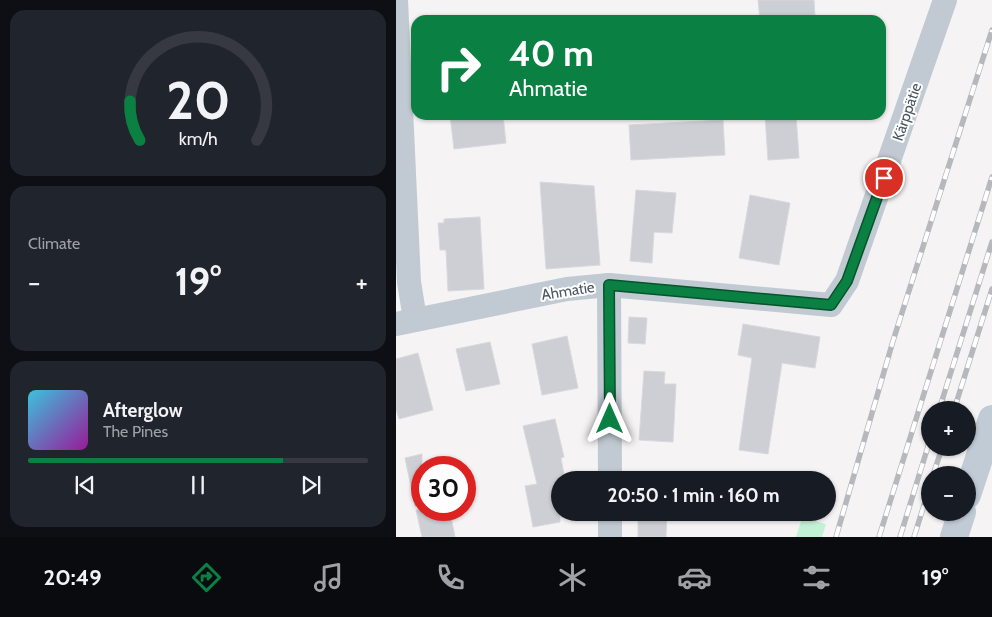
<!DOCTYPE html>
<html lang="en">
<head>
<meta charset="utf-8">
<style>
	:root { --surface:#171b24; --page:#20242c; --text:#f1f3f6; --muted:#9ea1a6; --line:#363941; --accent:#0b8043 }
	body { margin:0; font-family:Cabin,sans-serif; background:var(--page); color:var(--text); height:100vh; display:flex; flex-direction:column; font-size:19px; white-space:nowrap }
	* { box-sizing:border-box; margin:0 }
	p { font-size:16px; color:var(--muted) }
	.icon { flex:none; width:28px; height:28px; fill:none; stroke:currentColor; stroke-width:2; stroke-linecap:round; stroke-linejoin:round }
	.map { position:relative; flex:1; overflow:hidden }
	.side { display:flex; flex-direction:column; gap:10px; padding:10px; background:#0d0f14; width:396px }
	.side>* { flex:none }
	.hud { position:absolute; left:15px; top:15px; width:475px; height:105px; border-radius:15px; box-shadow:0 1px 4px #0004; background:#0b8043; color:#fff; overflow:hidden }
	.controls { position:absolute; left:525px; top:401px; display:grid; gap:10px }
	.controls a { display:grid; place-items:center; width:55px; height:55px; border-radius:50%; background:var(--surface); box-shadow:0 1px 4px #0004; font-size:25px }
	.speed { position:absolute; left:15px; top:456px; display:flex; gap:10px; font-size:25px; font-weight:700; text-align:center }
	.speed>* { display:grid; place-content:center; width:65px; height:65px; border-radius:50%; background:var(--surface); box-shadow:0 1px 4px #0004; line-height:1 }
	.speed .limit { border:8px solid #d22; background:#fff; color:#111 }
	.pin { position:absolute; display:grid; place-items:center; width:42px; height:42px; color:#fff; margin:-21px; border:2px solid #fff; border-radius:50%; box-shadow:0 1px 5px #0007 }
	.me { position:absolute; width:55px; margin:-28px; rotate:0deg; stroke-linejoin:round; filter:drop-shadow(0 0 4px #0008) }
	.turn { display:flex; align-items:center; gap:18px; height:105px; padding:0 15px; font-size:22px }
	.turn .icon { width:65px; height:65px; stroke-width:2.5 }
	.turn b { display:block; font-size:35px; line-height:42px }
	.big { font-size:38px; font-weight:800; line-height:1.1 }
	.side .widget { flex:1; display:flex; flex-direction:column; justify-content:center; gap:8px; min-width:0; padding:0 18px; border-radius:15px; background:var(--page) }
	.side .dial { align-items:center; gap:0 }
	.dial svg { height:130px; overflow:visible; fill:none; stroke:var(--line); stroke-width:7; stroke-linecap:round; text-anchor:middle }
	.dial text { fill:var(--text); stroke:none }
	.song { display:flex; align-items:center; gap:15px }
	.cover { width:60px; height:60px; border-radius:8px; background:linear-gradient(135deg,hsl(190 70% 55%),hsl(300 70% 35%)) }
	.played { height:5px; border-radius:2px; background:linear-gradient(90deg,var(--accent) 75%,var(--line) 75%) }
	.keys { display:flex; justify-content:space-around; direction:ltr }
	.heat { display:flex; justify-content:space-between; align-items:center; font-size:28px; direction:ltr }
	.trip { position:absolute; left:155px; top:471px; width:285px; height:50px; border-radius:25px; background:var(--surface); box-shadow:0 1px 4px #0004; font-weight:800; line-height:50px; text-align:center }
	.tab-bar { display:flex; height:80px; justify-content:space-around; align-items:center; background:#090b0e; color:var(--muted) }
	.tab-bar .icon { width:35px; height:35px }
	.tab-bar .on { color:var(--accent) }
	.tab-bar b { font-size:22px; color:var(--text) }
	main { display:flex; flex:1; min-height:0 }
	.map>svg:first-child { display:block }
	.green { fill:#c3f1d5 }
	.building { fill:#cdcfd5; stroke:#d7d9de }
	.lines { fill:none; stroke-linecap:round; stroke-linejoin:round }
	.minor { stroke:#c1cad2; stroke-width:24 }
	.secondary { stroke:#c1cbd6; stroke-width:28 }
	.rail-casing { stroke:#b5b8bd; stroke-width:5.5 }
	.rail { stroke:#fff; stroke-width:4; stroke-dasharray:11; stroke-linecap:butt }
	.route-casing { stroke:#07532c; stroke-width:12 }
	.route { stroke:#0b8043; stroke-width:9 }
	.labels { text-anchor:middle; dominant-baseline:central; stroke-width:4; stroke-linejoin:round; paint-order:stroke }
	.street-label { font-size:15px; fill:#4a5661; stroke:#fff }
</style>
</head>
<body>
<main>
<section class="side">
<div class="widget dial"><svg viewBox="0 0 100 80">
<path d="M14 69A42 42 0 1 1 86 69"/>
<path d="M14 69A42 42 0 0 1 8 45" stroke="#0b8043"/>
<text x="50" y="56" font-size="32" font-weight="700">20</text>
<text x="50" y="72" font-size="11">km/h</text>
</svg></div>
<div class="widget"><p>Climate</p>
<div class="heat"><a>−</a><b class="big">19°</b><a>+</a></div>
</div>
<div class="widget">
<div class="song"><i class="cover"></i><div><b>Afterglow</b><p>The Pines</p></div></div>
<div class="played"></div>
<div class="keys"><svg class="icon" aria-label="previous" viewBox="0 0 24 24"><path d="M18 5L8 12l10 7zM5 5v14"/></svg><svg class="icon" aria-label="pause" viewBox="0 0 24 24"><path d="M8 5v14M16 5v14"/></svg><svg class="icon" aria-label="next" viewBox="0 0 24 24"><path d="M6 5l10 7-10 7zM19 5v14"/></svg></div>
</div>
</section>
<div class="map">
<svg width="596" height="537" viewBox="0 0 596 537">
	<rect width="100%" height="100%" fill="#f5f3f3"/>
	<polygon class="green" points="406,518 430,524 426,537 400,537"/>
	<g class="building">
		<polygon points="362,0 418,0 419,17 364,20"/>
		<polygon points="54,115 84,115 84,117 107,115 110,143 58,149"/>
		<polygon points="369,115 400,115 403,158 372,160"/>
		<polygon points="327,120 329,155 235,160 233,125"/>
		<polygon points="144,182 198,186 204,265 150,269"/>
		<polygon points="240,190 280,193 276,233 258,232 256,263 234,261"/>
		<polygon points="354,195 394,203 383,265 343,258"/>
		<polygon points="84,217 88,289 52,291 50,250 44,250 42,223 48,223 48,219"/>
		<polygon points="233,317 251,318 249,344 232,343"/>
		<polygon points="347,324 424,337 419,368 386,363 372,454 343,450 356,358 342,355"/>
		<polygon points="171,336 182,388 146,395 136,344"/>
		<polygon points="94,342 104,384 70,391 60,349"/>
		<polygon points="22,353 37,410 3,419 0,409 0,359"/>
		<polygon points="248,371 269,372 268,384 280,384 277,442 243,440"/>
		<polygon points="159,419 168,457 165,458 169,480 164,480 164,522 137,527 129,486 141,484 127,426"/>
		<polygon points="26,454 26,505 19,506 9,458"/>
		<polygon points="20,510 47,510 48,518 55,517 59,537 26,537"/>
		<polygon points="242,512 271,512 270,537 242,537"/>
	</g>
	<g class="lines">
		<g class="minor">
			<polyline points="0,0 13,282 19,319"/>
			<polyline points="213,285 214,480"/>
			<polyline points="0,324 171,289 213,285 435,305 451,281 549,0"/>
			<polyline points="214,512 214,537"/>
		</g>
		<g class="secondary">
			<polyline points="571,495 596,419"/>
			<polyline points="558,537 566,512"/>
		</g>
		<defs>
			<g id="rail">
				<polyline points="543,410 596,242"/>
				<polyline points="558,410 596,289"/>
				<polyline points="537,475 546,448"/>
				<polyline points="440,537 497,341 596,30"/>
				<polyline points="483,537 596,177"/>
				<polyline points="504,537 534,440"/>
				<polyline points="518,537 534,486"/>
			</g>
		</defs>
		<use href="#rail" class="rail-casing"/>
		<use href="#rail" class="rail"/>
	</g>
	<g class="lines">
		<defs>
			<polyline id="route" points="214,419 213,285 435,305 451,281 488,178"/>
		</defs>
		<use href="#route" class="route-casing"/>
		<use href="#route" class="route"/>
	</g>
	<g class="labels">
		<g class="street-label">
			<text transform="translate(511 112) rotate(-71)">Kärppätie</text>
			<text transform="translate(172 291) rotate(-9)">Ahmatie</text>
		</g>
	</g>
</svg>
<div class="controls">
<a>+</a>
<a>−</a>
</div>
<div class="speed"><div class="limit">30</div></div>
<div class="pin" style="left:488px;top:178px;background:#d93025"><svg class="icon" aria-label="arrive" viewBox="0 0 24 24"><path d="M6 21V4h12l-3 4 3 4H6"/></svg></div>
<svg class="me" style="left:214px;top:419px" viewBox="-20 -20 40 40"><path d="M0-17L14 15 0 8-14 15z" fill="#0b8043" stroke="#fff" stroke-width="4"/></svg>
<div class="trip">20:50 · 1 min · 160 m</div>
<div class="hud">
<div class="turn"><svg class="icon" aria-label="right" viewBox="0 0 24 24"><path d="M7 20v-9h11M14 6l5 5-5 5"/></svg><div><b>40 m</b>Ahmatie</div></div>
</div>
</div>
</main>
<nav class="tab-bar">
<b>20:49</b>
<svg class="icon on" aria-label="directions" viewBox="0 0 24 24"><path d="M12 3l9 9-9 9-9-9zM9 14v-3h6M13 9l2 2-2 2"/></svg>
<svg class="icon" aria-label="music" viewBox="0 0 24 24"><path d="M9 18V5l10-2v13"/><circle cx="6" cy="18" r="3"/><circle cx="16" cy="16" r="3"/></svg>
<svg class="icon" aria-label="phone" viewBox="0 0 24 24"><path d="M5 4h4l2 5-3 2q2 4 5 5l2-3 5 2v4C11 20 4 13 5 4z"/></svg>
<svg class="icon" aria-label="climate" viewBox="0 0 24 24"><path d="M12 3v18M4 7l16 10M4 17L20 7"/></svg>
<svg class="icon" aria-label="car" viewBox="0 0 24 24"><path d="M5 17H2v-5l4-1 3-4h7l3 4 3 1v5h-3M9 17h6M6 11h13"/><circle cx="7" cy="17" r="2"/><circle cx="17" cy="17" r="2"/></svg>
<svg class="icon" aria-label="filters" viewBox="0 0 24 24"><path d="M4 7h16M4 17h16"/><circle cx="9" cy="7" r="2"/><circle cx="15" cy="17" r="2"/></svg>
<b>19°</b>
</nav>
</body>
</html>
